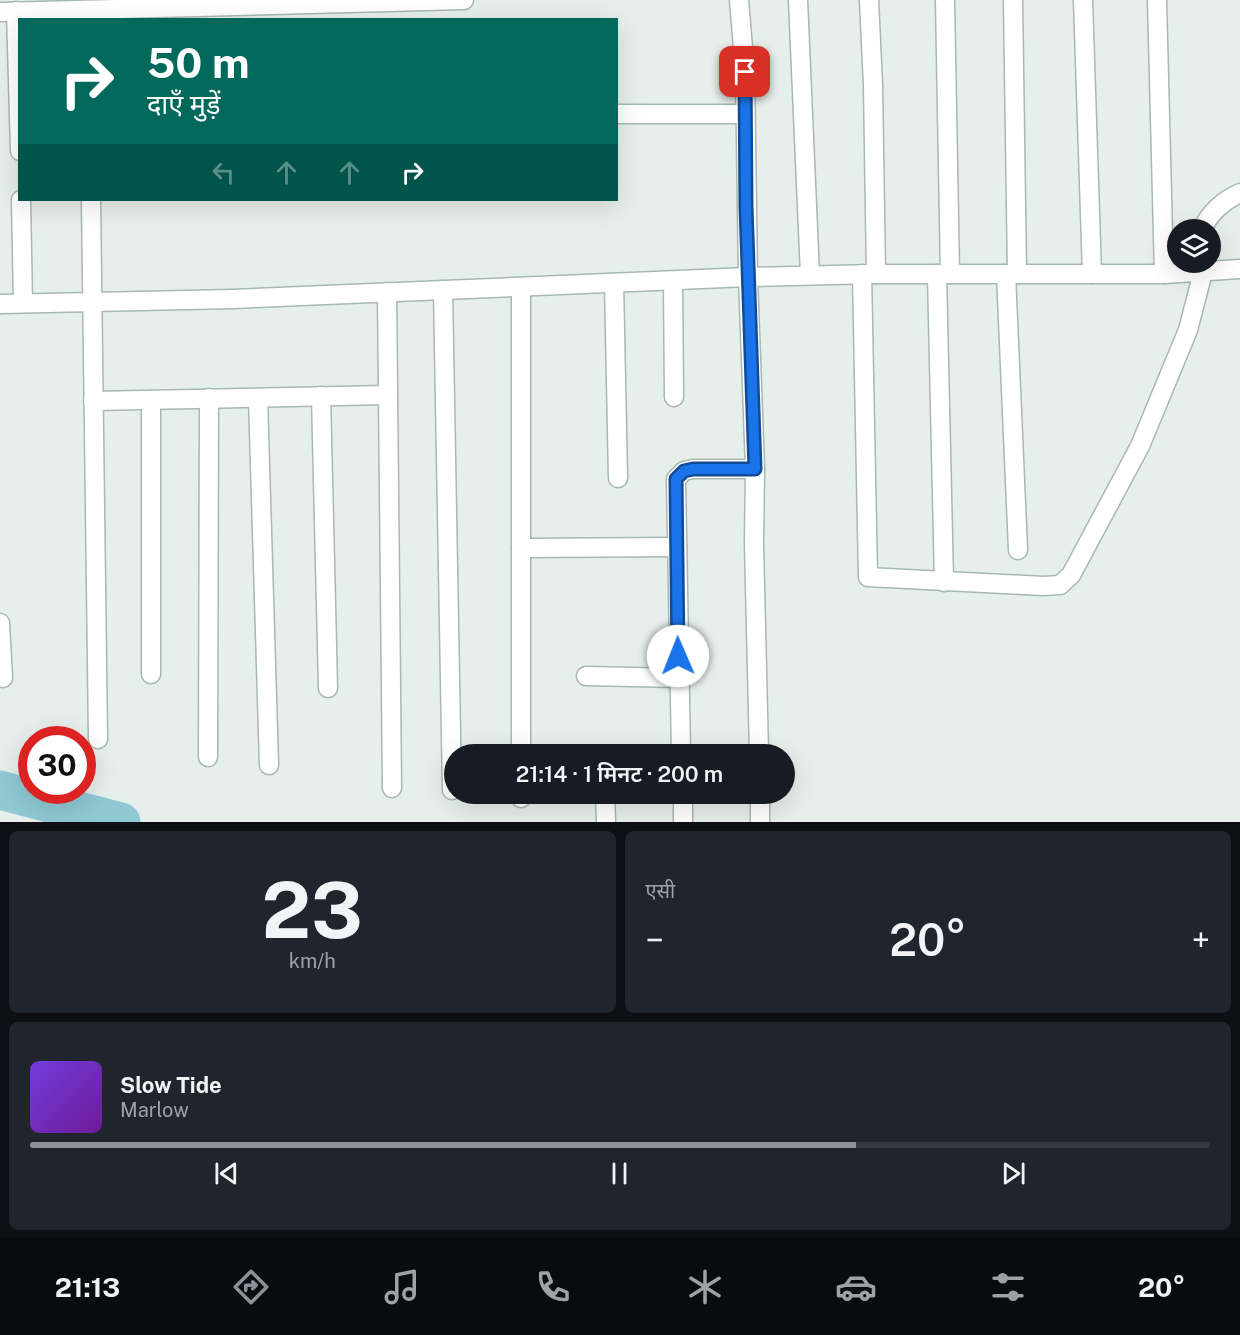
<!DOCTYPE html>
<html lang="hi">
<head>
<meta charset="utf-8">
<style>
	:root { --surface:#171b24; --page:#20242c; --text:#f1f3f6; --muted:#9ea1a6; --line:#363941; --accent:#8c9099 }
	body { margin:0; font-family:"Public Sans","Noto Sans Devanagari",sans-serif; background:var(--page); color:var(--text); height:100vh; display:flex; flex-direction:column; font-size:22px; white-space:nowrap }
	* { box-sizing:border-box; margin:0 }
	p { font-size:20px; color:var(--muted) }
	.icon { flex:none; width:33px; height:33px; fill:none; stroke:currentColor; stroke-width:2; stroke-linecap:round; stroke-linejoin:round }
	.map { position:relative; height:822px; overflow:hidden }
	.drawer { display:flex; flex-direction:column; gap:9px; padding:9px; background:#0d0f14; flex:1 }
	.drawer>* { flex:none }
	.hud { position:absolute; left:18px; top:18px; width:600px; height:183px; border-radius:0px; box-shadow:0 6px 24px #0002; background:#00695c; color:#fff; overflow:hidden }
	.fabs { position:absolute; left:1167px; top:219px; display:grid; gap:12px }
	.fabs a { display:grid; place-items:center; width:54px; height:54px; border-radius:50%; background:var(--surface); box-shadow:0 6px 24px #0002; font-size:30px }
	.speed { position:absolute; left:18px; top:726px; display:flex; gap:12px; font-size:30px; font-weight:700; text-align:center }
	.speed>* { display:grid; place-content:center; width:78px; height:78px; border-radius:50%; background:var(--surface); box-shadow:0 6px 24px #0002; line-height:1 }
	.speed .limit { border:9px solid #d22; background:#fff; color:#111 }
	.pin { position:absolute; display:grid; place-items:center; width:51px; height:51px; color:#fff; margin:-26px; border-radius:12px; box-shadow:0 3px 9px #0006 }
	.me { position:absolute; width:66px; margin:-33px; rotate:359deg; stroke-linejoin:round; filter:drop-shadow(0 0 4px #0008) }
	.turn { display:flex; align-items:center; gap:21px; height:126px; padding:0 30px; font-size:27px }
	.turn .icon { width:78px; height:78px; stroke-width:2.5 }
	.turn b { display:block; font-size:42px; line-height:51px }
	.lanes { display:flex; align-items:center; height:57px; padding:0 30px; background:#0003; justify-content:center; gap:30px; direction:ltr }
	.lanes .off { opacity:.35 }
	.big { font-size:45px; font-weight:600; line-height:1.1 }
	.drawer .card { flex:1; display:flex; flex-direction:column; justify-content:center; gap:9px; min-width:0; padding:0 21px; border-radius:9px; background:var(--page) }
	.drawer .dial { align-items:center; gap:0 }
	.dial b { font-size:78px; line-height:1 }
	.song { display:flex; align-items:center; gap:18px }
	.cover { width:72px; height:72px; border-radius:9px; background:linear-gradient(135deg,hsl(260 70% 55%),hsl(280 70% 35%)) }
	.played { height:6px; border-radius:3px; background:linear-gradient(90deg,var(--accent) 70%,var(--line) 70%) }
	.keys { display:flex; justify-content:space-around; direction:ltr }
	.heat { display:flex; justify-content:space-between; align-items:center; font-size:33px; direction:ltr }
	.drawer .tiles { flex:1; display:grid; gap:9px; grid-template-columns:1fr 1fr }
	.card:last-child { grid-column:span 2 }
	.trip { position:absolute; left:444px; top:744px; width:351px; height:60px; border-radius:30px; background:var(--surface); box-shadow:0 6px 24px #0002; font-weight:600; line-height:60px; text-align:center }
	.tab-bar { display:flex; height:96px; justify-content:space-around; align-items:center; background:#090b0e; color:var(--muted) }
	.tab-bar .icon { width:42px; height:42px }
	.tab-bar .active { color:var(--accent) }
	.tab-bar b { font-size:27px; color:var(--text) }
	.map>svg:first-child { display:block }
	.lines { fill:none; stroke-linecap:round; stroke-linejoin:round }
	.river { stroke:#8ec9d4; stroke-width:39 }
	.street-casing { stroke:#a8b8b2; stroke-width:21 }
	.street { stroke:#fff; stroke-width:18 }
	.route-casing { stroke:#114b97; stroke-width:15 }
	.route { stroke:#1a73e8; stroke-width:10 }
</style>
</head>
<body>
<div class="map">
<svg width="1240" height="822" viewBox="0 0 1240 822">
	<rect width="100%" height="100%" fill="#e6efeb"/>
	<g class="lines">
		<polyline class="river" points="0,790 121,822"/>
		<defs>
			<g id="street">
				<polyline points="739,0 745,72 748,277 755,469 754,544 759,754"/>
				<polyline points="798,0 810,275"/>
				<polyline points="869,0 873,85 876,274"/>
				<polyline points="945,0 950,274"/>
				<polyline points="1013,0 1017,274"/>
				<polyline points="1083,0 1092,274"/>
				<polyline points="1157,0 1164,274"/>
				<polyline points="16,11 20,151"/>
				<polyline points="0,12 464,0"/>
				<polyline points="616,114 744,114"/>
				<polyline points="21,200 23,303"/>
				<polyline points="91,200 98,739"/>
				<path d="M1202 230C1209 213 1224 200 1240 193"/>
				<polyline points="862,274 868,577 1043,586 1060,585 1071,575 1140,446 1188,330 1203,272 1203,262"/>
				<polyline points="937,274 944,582"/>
				<polyline points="1006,274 1018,550"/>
				<polyline points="673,281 674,397"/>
				<polyline points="614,283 618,478"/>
				<polyline points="521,287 521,754"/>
				<polyline points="443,290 452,790"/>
				<polyline points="387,292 392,788"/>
				<polyline points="0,304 233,299 748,277 876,274 1164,274 1240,269"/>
				<polyline points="321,396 328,688"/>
				<polyline points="258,398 269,765"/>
				<polyline points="93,401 388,395"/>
				<polyline points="521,548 677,547"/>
				<polyline points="0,623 3,678"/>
				<polyline points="151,674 151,400"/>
				<polyline points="586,676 679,678"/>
				<polyline points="681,754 676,479 684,471 693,469 755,469"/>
				<polyline points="208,757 209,398"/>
				<polyline points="521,794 521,798"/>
				<polyline points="605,794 606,822"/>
				<polyline points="683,794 683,822"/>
				<polyline points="760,794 760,822"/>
			</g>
		</defs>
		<use href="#street" class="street-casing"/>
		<use href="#street" class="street"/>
	</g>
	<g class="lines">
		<defs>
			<polyline id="route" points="678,656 676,479 684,471 693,469 755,469 746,207 745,72"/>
		</defs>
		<use href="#route" class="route-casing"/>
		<use href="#route" class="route"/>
	</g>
</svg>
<div class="fabs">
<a><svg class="icon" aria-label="layers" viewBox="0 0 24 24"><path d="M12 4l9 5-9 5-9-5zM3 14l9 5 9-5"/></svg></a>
</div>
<div class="speed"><div class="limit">30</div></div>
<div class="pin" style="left:745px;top:72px;background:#d93025"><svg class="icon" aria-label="arrive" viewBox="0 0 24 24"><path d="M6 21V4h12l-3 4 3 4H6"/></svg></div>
<svg class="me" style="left:678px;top:656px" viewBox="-20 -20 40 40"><circle r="19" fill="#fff"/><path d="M0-13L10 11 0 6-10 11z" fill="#1a73e8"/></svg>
<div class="trip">21:14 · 1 मिनट · 200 m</div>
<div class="hud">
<div class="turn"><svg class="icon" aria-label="right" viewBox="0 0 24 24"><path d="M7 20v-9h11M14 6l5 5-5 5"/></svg><div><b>50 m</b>दाएँ मुड़ें</div></div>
<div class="lanes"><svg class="icon off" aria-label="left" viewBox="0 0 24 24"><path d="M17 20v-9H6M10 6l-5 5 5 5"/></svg><svg class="icon off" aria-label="ahead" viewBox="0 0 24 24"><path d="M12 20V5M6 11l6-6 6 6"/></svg><svg class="icon off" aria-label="ahead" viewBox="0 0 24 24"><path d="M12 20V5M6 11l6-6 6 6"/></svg><svg class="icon" aria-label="right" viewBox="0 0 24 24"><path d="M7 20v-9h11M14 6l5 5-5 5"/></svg></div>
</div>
</div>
<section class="drawer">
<div class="tiles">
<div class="card dial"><b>23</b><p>km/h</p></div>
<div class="card"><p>एसी</p>
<div class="heat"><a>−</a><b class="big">20°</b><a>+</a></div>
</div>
<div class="card">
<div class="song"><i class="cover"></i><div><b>Slow Tide</b><p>Marlow</p></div></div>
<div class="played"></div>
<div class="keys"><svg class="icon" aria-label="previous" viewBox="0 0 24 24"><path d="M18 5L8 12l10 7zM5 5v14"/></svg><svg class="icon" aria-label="pause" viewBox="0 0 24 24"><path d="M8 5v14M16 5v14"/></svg><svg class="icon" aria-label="next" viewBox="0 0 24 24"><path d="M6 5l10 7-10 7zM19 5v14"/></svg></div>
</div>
</div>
</section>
<nav class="tab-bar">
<b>21:13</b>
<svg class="icon active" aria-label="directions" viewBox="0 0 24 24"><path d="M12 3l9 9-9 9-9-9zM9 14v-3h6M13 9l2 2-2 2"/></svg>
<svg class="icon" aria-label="music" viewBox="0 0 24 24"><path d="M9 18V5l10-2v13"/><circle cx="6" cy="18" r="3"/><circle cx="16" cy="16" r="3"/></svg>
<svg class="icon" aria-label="phone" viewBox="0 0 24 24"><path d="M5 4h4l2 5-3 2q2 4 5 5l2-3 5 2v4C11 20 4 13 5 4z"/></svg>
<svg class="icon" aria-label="climate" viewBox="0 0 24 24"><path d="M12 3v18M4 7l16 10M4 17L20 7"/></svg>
<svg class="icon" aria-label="car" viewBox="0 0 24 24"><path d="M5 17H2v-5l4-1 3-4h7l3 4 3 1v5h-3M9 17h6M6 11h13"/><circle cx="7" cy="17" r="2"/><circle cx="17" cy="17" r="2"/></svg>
<svg class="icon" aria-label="filters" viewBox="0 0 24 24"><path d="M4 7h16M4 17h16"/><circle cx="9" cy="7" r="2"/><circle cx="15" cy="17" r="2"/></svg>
<b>20°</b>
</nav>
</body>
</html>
